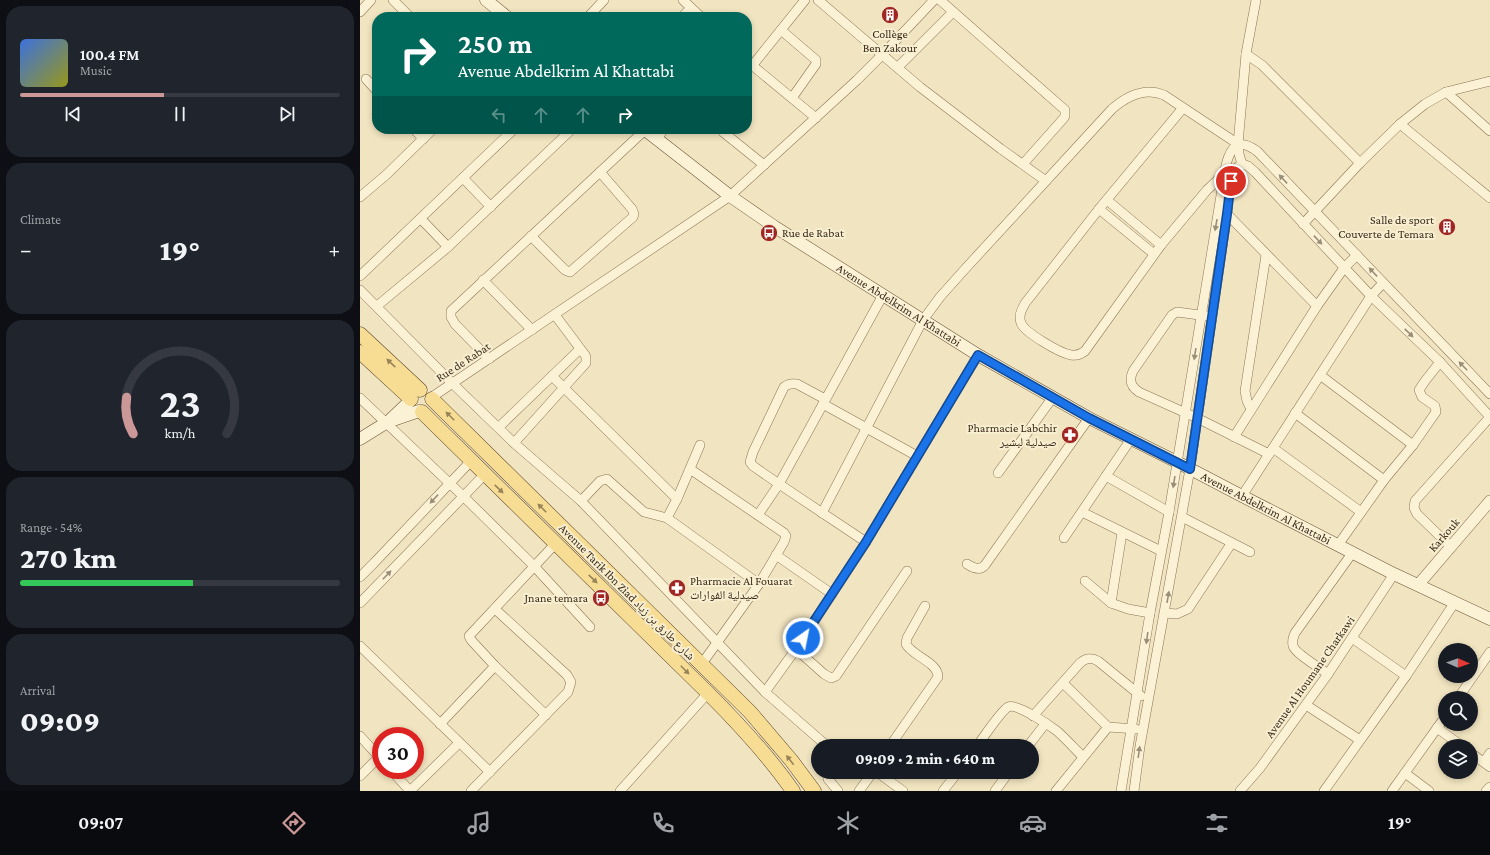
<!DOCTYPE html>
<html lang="en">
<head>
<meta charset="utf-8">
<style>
	:root { --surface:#171b24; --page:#20242c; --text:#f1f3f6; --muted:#9ea1a6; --line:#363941; --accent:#cc9797 }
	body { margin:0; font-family:"Crimson Pro","Noto Naskh Arabic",serif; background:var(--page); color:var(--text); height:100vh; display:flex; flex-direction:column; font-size:15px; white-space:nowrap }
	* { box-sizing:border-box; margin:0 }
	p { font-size:13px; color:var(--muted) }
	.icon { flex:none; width:22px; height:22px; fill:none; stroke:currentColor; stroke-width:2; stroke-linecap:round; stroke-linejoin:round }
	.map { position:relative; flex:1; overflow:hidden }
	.details { display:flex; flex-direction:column; gap:6px; padding:6px; background:#0d0f14; width:360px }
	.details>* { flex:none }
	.guide { position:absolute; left:12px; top:12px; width:380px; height:122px; border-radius:16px; box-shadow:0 2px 6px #0003; background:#00695c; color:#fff; overflow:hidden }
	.needle { width:26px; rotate:92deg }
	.tools { position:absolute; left:1078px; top:643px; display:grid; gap:8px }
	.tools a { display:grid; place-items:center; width:40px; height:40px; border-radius:50%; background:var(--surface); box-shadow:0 2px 6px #0003; font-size:20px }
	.speed { position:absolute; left:12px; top:727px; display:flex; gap:8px; font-size:20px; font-weight:700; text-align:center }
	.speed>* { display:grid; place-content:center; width:52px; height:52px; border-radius:50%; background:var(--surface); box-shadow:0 2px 6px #0003; line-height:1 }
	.speed .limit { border:6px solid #d22; background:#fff; color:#111 }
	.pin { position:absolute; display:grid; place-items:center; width:34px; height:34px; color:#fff; margin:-17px; border:2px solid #fff; border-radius:50%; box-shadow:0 1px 4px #0007 }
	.me { position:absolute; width:44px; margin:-22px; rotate:33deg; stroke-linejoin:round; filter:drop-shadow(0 0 3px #0008) }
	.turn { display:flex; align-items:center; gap:14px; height:84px; padding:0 20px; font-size:18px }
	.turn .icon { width:52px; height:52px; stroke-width:2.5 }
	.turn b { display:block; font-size:28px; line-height:34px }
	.lanes { display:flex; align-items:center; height:38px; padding:0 20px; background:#0003; justify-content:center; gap:20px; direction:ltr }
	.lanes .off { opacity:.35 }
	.big { font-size:30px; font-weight:800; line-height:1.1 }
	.details .widget { flex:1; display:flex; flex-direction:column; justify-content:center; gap:6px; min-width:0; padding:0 14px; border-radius:16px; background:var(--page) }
	.details .dial { align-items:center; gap:0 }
	.dial svg { height:104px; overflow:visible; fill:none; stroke:var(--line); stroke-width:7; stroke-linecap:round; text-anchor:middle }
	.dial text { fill:var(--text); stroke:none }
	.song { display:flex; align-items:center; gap:12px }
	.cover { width:48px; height:48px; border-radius:6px; background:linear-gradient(135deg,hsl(220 70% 55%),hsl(60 70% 35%)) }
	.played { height:4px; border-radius:2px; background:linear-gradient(90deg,var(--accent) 45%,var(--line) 45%) }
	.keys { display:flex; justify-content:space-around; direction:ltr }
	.heat { display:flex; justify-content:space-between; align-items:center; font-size:22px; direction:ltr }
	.charge { height:6px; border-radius:3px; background:linear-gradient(90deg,#34c759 54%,var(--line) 0) }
	.trip { position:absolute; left:451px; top:739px; width:228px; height:40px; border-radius:20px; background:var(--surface); box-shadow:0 2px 6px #0003; font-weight:800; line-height:40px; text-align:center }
	.menu { display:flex; height:64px; justify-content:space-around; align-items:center; background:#090b0e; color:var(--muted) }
	.menu .icon { width:28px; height:28px }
	.menu .current { color:var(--accent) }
	.menu b { font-size:18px; color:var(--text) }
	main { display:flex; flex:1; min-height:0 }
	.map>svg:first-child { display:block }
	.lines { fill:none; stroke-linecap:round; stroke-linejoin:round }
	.minor-casing { stroke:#8b7556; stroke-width:10 }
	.tertiary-casing { stroke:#8b7556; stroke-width:12 }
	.secondary-casing { stroke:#6d563a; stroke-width:13 }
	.primary-casing { stroke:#59422b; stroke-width:15 }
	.minor { stroke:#fbf1d4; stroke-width:9 }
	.tertiary { stroke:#fbf1d4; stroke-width:11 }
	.secondary { stroke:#fbf1d4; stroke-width:12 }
	.primary { stroke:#f7dd94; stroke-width:14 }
	.oneway { fill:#9a8e78 }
	.oneway2 { fill:#988458 }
	.route-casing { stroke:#114b97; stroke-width:10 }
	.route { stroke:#1a73e8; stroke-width:7 }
	.labels { text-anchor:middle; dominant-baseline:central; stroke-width:4; stroke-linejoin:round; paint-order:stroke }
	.poi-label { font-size:12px; fill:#3a2c1c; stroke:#f8eed0; text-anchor:end }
	.street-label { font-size:12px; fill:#3a2c1c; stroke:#f8eed0 }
</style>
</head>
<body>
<main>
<section class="details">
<div class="widget">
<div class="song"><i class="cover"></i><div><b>100.4 FM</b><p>Music</p></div></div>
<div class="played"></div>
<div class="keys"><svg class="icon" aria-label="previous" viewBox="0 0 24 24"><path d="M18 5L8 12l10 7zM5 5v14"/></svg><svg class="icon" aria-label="pause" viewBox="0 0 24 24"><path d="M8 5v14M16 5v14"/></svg><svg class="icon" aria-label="next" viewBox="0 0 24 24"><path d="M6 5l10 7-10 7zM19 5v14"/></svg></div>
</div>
<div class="widget"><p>Climate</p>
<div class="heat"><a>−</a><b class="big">19°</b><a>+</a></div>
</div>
<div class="widget dial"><svg viewBox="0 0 100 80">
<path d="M14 69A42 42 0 1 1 86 69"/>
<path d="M14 69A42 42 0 0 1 9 41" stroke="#cc9797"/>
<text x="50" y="56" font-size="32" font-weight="700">23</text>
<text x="50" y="72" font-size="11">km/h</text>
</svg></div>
<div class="widget"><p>Range · 54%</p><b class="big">270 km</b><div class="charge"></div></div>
<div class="widget"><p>Arrival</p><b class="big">09:09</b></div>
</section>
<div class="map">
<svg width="1130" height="791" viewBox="0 0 1130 791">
	<rect width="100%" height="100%" fill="#f1e4c0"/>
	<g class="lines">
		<defs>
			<g id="minor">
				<polyline points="33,0 50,17"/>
				<polyline points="323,0 341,17"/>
				<polyline points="458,0 560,87 641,149 686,181"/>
				<polyline points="580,0 705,110 705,116 703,119 663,164"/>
				<polyline points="0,12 11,0"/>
				<polyline points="228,17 244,0"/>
				<polyline points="322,17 331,8"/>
				<polyline points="421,30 456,60 456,64 432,98"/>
				<polyline points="886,54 902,65 1000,163"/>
				<polyline points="387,61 456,118"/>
				<polyline points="392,66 445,0"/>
				<polyline points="538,67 593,12"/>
				<polyline points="6,79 17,91"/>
				<polyline points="1086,92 1130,131"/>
				<path d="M823 108 739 209 666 302C662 308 658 316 661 323 665 333 700 353 711 355 716 356 720 355 725 351L801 245 847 190 865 173"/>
				<polyline points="1040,124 1130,198"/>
				<polyline points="54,129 63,139"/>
				<polyline points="363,132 404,165"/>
				<polyline points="297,139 304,129"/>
				<polyline points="878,144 886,54 896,0"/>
				<polyline points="103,178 131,207"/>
				<polyline points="0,197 26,175 73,129"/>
				<polyline points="747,200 801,245"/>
				<polyline points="739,209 794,254"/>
				<polyline points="867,214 957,306"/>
				<polyline points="61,219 88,247"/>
				<polyline points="943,224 1000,163 1040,124 1065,104 1086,92 1130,81"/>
				<polyline points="171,236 205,270 210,272 273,217 274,214 272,209 240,172"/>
				<polyline points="0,276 154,129"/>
				<polyline points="123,280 172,330"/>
				<polyline points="0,290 92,383 154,443 221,501 405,692 467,746"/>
				<polyline points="17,306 88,247 212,129"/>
				<path d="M847 316 817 312 812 315 773 371C769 380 770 386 779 392L837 418 909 454"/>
				<polyline points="129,359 95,324 91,317 91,311 285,130"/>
				<polyline points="960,375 1053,445"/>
				<polyline points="192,376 317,499"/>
				<polyline points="72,397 370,196 497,80 523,54 574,0"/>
				<polyline points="0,398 103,496 174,566 230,627"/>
				<path d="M465 399 437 384C431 383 428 384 424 387L393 452 390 462 393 466 419 484 506 542"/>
				<polyline points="463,404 557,456"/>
				<polyline points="891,409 887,401 885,391 906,255"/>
				<polyline points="935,413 1024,480"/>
				<polyline points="139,427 220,349"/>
				<polyline points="874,437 957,306 984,268 997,255"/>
				<polyline points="154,443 226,363 226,357 225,355 195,315"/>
				<polyline points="340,445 317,499 307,518 399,584"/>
				<polyline points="913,448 1001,512"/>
				<polyline points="330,469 424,533 426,536 424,542 399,584 341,665"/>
				<polyline points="638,473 693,397"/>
				<polyline points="746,476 809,512"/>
				<polyline points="882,496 1011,296 1023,283"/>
				<polyline points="221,501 240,481 247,479 284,512 307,518"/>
				<polyline points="722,512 801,551"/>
				<path d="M462 513 563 320 580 297 605 269 752 109C767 96 785 87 804 95L878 144 879 154 882 164"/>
				<polyline points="398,515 419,484 523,295"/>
				<polyline points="822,517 890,552"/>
				<polyline points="704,538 771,439"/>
				<polyline points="978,545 1024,480 1053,445 1076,412 1075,406 1062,397 1059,390 1065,381 1080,362"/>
				<polyline points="1090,546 1057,514 1054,508 1055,501 1130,417"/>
				<polyline points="416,555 472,594"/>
				<path d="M607 564C613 568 620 571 625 565L729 418"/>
				<polyline points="0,577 14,563 111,461"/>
				<polyline points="725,581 751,603 768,609 790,613"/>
				<polyline points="0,603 125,474"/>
				<polyline points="751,603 762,533"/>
				<polyline points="805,613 817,614 828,609 871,544"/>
				<polyline points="992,638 1046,676"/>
				<polyline points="0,646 130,772"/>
				<polyline points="436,649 464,674 471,678 476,676 547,571"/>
				<path d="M968 674C960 668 936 654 933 646 932 641 933 637 935 633L993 552"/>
				<polyline points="703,683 748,727"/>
				<polyline points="405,692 436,649 506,542 618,355"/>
				<polyline points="1098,698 1130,652"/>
				<polyline points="946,705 1000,740"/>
				<polyline points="186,715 135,666 111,640 109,636 196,543"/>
				<path d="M673 716 720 663C726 658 731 657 738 661L781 696"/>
				<polyline points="80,724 135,666"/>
				<polyline points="1077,728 1102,746"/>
				<polyline points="0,736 21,759"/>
				<path d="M530 746 578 677C578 662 552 656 546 644L547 638 565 606"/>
				<path d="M617 746C624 737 640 712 648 707 657 703 689 725 697 731 706 739 715 749 723 757"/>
				<polyline points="668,746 685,724"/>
				<polyline points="1111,753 1130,767"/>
				<polyline points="1124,762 1130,753"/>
				<polyline points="31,770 50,791 99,743"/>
				<polyline points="467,772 468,779 478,791"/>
				<polyline points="517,772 543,791"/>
				<polyline points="1045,773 1069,791"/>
				<polyline points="0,776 19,757"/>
				<polyline points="111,791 208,692 211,682 207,675 135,609"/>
				<polyline points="260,791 348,693"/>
				<polyline points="499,791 513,772"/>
				<polyline points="583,791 598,772"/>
				<polyline points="635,791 649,772"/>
				<polyline points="696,791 748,727 776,729"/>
				<path d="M761 791 790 613 809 512 866 165C871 145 879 138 897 151L1130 394"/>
				<path d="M774 791 780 746 830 469 867 214C869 200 866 172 882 164L888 166 895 172 1011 296 1080 362 1130 417"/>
				<polyline points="880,791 900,768 968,674 1034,574"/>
				<polyline points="964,791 1046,676 1095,602"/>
				<polyline points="1032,791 1085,717"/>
				<polyline points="1126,791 1130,787"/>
			</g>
			<polyline id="tertiary" points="1058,585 1130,501"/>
			<g id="secondary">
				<polyline points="126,0 147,17"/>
				<path id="s1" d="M284 129 370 196 415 227 618 355 729 418 817 462 882 496 1034 574 1130 619"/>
				<polyline points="30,421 59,411"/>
				<polyline points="0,439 29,421 51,400"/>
			</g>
			<g id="primary">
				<polyline points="0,334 60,390"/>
				<polyline points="0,352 51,399"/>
				<polyline points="72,399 390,712 431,760 454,791"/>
				<path d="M62 412 348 693C379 724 408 755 433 791"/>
			</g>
		</defs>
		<use href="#minor" class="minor-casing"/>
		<use href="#tertiary" class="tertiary-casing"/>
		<use href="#secondary" class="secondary-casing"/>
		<use href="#primary" class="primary-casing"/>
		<use href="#minor" class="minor"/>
		<use href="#tertiary" class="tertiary"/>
		<use href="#secondary" class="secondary"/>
		<use href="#primary" class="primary"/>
	</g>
	<defs><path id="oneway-solid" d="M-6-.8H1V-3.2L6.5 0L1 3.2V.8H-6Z"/></defs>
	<g class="oneway">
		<use href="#oneway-solid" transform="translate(923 179) rotate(-133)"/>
		<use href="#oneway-solid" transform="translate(856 225) rotate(100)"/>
		<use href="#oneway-solid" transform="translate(958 240) rotate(47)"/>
		<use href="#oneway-solid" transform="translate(1013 272) rotate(-133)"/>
		<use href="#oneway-solid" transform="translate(1049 333) rotate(44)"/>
		<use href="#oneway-solid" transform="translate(835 354) rotate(99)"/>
		<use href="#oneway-solid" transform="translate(1103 366) rotate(-134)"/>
		<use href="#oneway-solid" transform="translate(814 482) rotate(99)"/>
		<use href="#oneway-solid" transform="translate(74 499) rotate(133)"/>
		<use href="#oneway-solid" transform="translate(27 575) rotate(-46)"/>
		<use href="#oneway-solid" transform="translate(808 597) rotate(-80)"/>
		<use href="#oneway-solid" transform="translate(787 638) rotate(98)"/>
		<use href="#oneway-solid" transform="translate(779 752) rotate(-82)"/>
	</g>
	<g class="oneway2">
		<use href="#oneway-solid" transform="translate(31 363) rotate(-137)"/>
		<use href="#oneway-solid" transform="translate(90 416) rotate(-135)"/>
		<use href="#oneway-solid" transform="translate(139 489) rotate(44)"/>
		<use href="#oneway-solid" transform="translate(182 508) rotate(-135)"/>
		<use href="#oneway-solid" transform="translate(233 579) rotate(44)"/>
		<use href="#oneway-solid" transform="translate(325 670) rotate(45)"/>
		<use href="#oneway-solid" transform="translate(430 760) rotate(-128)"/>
	</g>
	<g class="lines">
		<defs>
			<polyline id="route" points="443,638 506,542 618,355 729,418 830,469 867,214 871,181"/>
		</defs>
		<use href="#route" class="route-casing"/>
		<use href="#route" class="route"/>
	</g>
	<defs>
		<symbol id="building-disc" viewBox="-11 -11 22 22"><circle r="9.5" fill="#9f2622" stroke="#f8eed0"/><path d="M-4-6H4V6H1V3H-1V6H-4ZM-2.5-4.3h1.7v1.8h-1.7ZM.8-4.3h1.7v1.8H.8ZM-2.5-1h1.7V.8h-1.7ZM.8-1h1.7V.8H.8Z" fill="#fff"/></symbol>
		<symbol id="bus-disc" viewBox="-11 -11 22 22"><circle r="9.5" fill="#9f2622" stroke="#f8eed0"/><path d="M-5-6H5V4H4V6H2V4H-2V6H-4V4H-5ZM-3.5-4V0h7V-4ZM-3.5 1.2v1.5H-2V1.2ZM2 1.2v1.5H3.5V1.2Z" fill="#fff"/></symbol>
		<symbol id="pharmacy-disc" viewBox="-11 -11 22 22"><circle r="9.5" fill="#9f2622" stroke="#f8eed0"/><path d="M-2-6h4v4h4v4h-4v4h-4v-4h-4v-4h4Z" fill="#fff"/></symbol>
	</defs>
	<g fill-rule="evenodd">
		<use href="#building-disc" x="520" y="5" width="20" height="20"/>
		<use href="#building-disc" x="1077" y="217" width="20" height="20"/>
		<use href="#bus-disc" x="399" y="223" width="20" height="20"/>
		<use href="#pharmacy-disc" x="700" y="425" width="20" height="20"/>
		<use href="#pharmacy-disc" x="307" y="578" width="20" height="20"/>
		<use href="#bus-disc" x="231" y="588" width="20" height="20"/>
	</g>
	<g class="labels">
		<g class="poi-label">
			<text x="530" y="34" text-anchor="middle">Collège<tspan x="530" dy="14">Ben Zakour</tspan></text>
			<text x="1074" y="220">Salle de sport<tspan x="1074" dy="14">Couverte de Temara</tspan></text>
			<text x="422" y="233" text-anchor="start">Rue de Rabat</text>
			<text x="697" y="428">Pharmacie Labchir<tspan x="697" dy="14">صيدلية لبشير</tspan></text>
			<text x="330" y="581" text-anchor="start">Pharmacie Al Fouarat<tspan x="330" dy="14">صيدلية الفوارات</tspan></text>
			<text x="228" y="598">Jnane temara</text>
		</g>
		<g class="street-label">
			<text stroke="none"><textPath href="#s1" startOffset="310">Avenue Abdelkrim Al Khattabi</textPath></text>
			<text transform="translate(103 362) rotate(-33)">Rue de Rabat</text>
			<text stroke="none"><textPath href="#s1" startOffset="730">Avenue Abdelkrim Al Khattabi</textPath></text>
			<text transform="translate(1084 535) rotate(-49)">Karkouk</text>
			<text transform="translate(267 592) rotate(45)">Avenue Tarik Ibn Ziad شارع طارق بن زياد</text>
			<text transform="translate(950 677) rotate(-55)">Avenue Al Houmane Charkawi</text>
		</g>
	</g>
</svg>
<div class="tools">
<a><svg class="needle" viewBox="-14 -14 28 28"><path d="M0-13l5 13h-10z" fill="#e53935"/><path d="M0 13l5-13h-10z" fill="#9ea1a6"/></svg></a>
<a><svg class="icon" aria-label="search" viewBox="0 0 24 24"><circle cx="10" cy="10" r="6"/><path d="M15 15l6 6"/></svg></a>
<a><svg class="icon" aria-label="layers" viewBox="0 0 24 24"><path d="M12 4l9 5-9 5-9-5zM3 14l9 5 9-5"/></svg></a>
</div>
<div class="speed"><div class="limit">30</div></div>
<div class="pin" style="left:871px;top:181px;background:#d93025"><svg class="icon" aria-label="arrive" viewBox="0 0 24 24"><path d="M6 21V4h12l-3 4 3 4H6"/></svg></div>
<svg class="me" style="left:443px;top:638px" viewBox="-20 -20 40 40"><circle r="17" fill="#1a73e8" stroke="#fff" stroke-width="3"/><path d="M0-11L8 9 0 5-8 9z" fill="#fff"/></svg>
<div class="trip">09:09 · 2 min · 640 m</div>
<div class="guide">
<div class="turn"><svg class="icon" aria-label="right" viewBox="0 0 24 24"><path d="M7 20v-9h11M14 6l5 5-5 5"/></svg><div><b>250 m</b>Avenue Abdelkrim Al Khattabi</div></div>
<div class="lanes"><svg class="icon off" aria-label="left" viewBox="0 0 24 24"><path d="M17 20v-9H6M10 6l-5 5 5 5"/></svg><svg class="icon off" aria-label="ahead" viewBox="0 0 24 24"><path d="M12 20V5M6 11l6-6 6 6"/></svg><svg class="icon off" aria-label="ahead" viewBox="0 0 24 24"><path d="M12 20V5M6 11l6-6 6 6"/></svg><svg class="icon" aria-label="right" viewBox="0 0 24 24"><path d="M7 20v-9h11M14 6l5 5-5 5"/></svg></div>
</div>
</div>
</main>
<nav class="menu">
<b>09:07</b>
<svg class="icon current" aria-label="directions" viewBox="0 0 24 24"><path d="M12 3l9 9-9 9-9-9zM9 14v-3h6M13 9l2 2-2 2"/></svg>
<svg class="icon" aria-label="music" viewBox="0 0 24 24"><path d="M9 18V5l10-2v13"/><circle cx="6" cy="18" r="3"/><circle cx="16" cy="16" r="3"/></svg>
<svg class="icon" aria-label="phone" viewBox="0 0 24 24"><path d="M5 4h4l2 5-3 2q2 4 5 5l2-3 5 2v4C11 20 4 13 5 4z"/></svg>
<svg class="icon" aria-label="climate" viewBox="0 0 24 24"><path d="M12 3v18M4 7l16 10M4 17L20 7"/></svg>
<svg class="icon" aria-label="car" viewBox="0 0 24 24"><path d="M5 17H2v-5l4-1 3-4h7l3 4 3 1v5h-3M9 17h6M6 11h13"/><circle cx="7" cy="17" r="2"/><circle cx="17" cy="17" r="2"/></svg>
<svg class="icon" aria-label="filters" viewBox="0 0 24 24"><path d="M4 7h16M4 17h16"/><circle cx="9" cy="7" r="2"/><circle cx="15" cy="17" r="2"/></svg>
<b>19°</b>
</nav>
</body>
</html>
